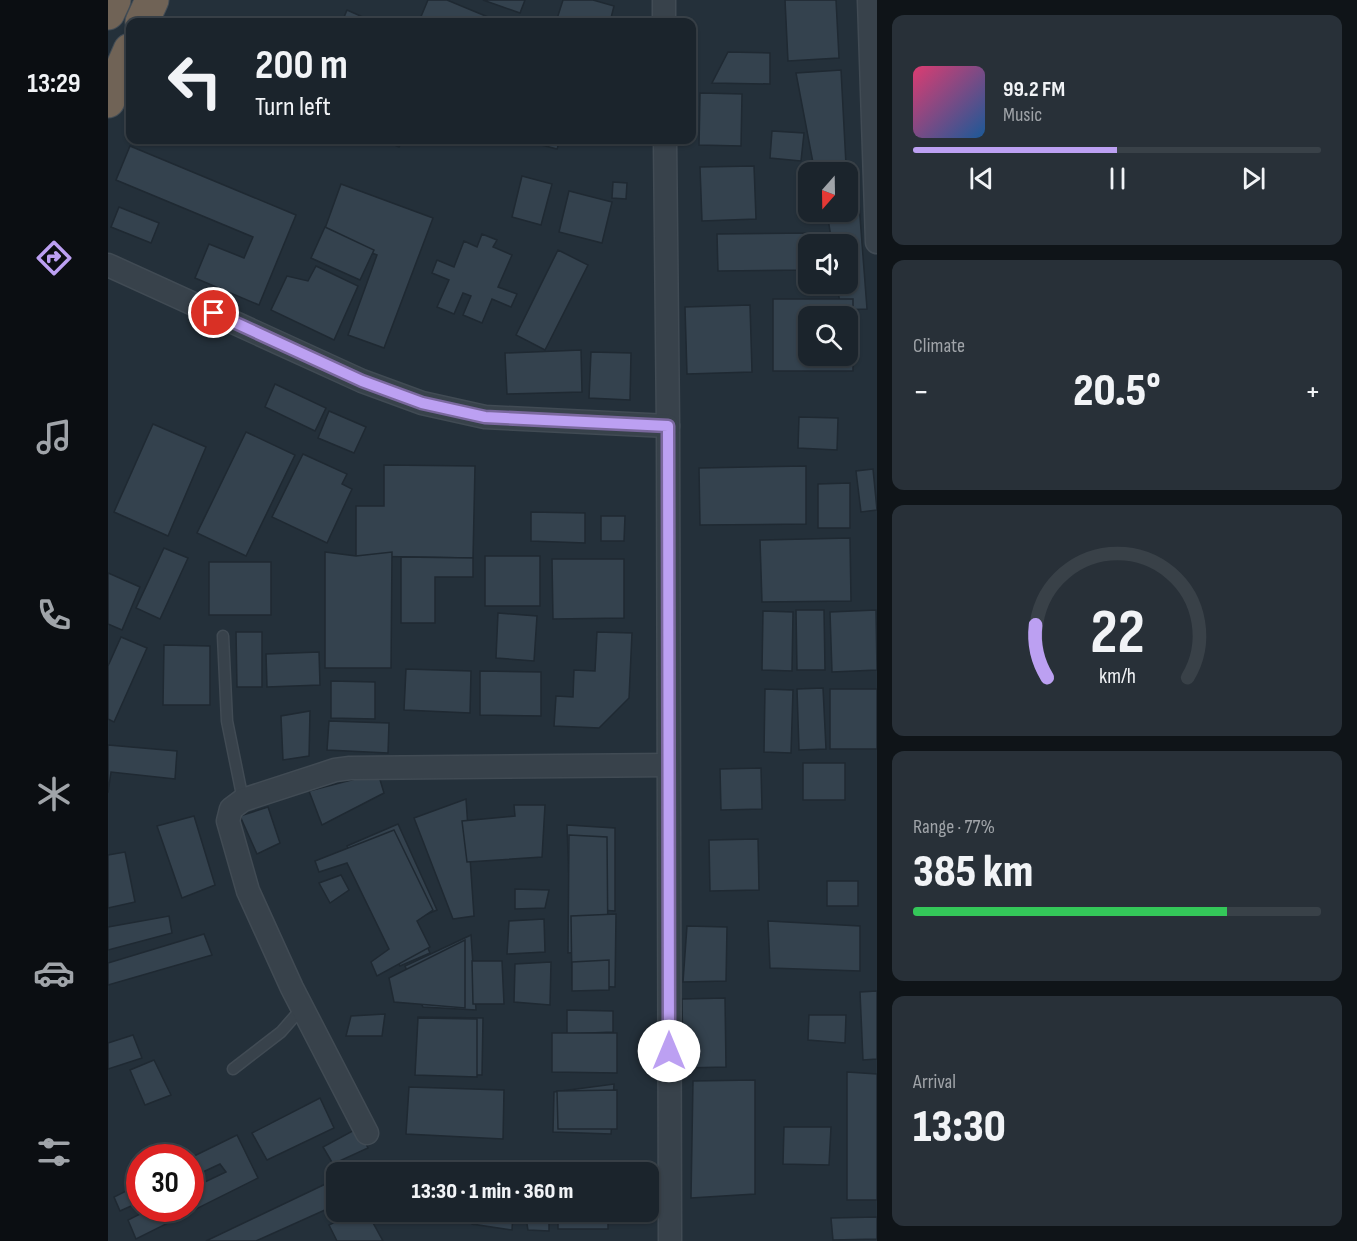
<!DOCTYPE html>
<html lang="en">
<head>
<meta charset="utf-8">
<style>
	:root { --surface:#1b242c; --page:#283038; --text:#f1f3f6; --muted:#a0a4a9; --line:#394148; --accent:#bca0f2 }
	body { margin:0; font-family:"Sofia Sans Condensed",sans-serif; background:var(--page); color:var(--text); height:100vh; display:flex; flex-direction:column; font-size:22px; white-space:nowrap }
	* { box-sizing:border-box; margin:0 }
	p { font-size:20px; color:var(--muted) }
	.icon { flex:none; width:33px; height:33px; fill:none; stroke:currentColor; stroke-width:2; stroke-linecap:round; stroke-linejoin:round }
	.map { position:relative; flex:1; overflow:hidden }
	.side { display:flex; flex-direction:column; gap:15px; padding:15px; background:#0f1418; width:480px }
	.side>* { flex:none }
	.hud { position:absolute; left:18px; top:18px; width:570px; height:126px; border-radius:12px; box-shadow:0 2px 4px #0004,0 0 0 2px var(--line); background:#1b242c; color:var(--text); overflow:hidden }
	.needle { width:39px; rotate:200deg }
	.tools { position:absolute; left:690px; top:162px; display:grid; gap:12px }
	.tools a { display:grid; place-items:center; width:60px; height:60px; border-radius:12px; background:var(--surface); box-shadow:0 2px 4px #0004,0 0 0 2px var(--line); font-size:30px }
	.speed { position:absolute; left:18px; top:1144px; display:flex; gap:12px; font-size:30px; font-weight:700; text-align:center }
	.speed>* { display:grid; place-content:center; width:78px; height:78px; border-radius:50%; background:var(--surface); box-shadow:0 2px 4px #0004,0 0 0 2px var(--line); line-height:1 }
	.speed .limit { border:9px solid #d22; background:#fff; color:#111 }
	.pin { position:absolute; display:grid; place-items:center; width:51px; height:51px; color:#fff; margin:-26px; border:3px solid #fff; border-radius:50%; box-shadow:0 2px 6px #0007 }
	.me { position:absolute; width:66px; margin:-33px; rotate:0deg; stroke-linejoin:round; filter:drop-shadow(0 0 4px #0008) }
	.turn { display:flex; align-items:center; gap:21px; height:126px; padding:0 30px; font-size:27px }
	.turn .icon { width:78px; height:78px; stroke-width:2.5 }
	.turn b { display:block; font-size:42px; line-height:51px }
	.big { font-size:45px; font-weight:800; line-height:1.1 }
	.side .widget { flex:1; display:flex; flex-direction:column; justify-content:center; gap:9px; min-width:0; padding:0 21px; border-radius:12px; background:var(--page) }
	.side .dial { align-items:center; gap:0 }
	.dial svg { height:156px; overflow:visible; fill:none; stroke:var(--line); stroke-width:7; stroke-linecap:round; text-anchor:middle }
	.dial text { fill:var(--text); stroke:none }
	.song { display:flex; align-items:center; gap:18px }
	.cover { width:72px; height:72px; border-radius:9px; background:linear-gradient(135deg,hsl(340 70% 55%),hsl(210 70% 35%)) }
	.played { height:6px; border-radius:3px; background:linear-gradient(90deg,var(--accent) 50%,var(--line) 50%) }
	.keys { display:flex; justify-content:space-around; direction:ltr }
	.heat { display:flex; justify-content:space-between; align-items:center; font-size:33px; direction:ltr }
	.charge { height:9px; border-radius:4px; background:linear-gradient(90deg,#34c759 77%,var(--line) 0) }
	.trip { position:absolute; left:218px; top:1162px; width:333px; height:60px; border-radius:12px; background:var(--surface); box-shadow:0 2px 4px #0004,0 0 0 2px var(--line); font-weight:800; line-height:60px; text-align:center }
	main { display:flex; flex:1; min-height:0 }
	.tabs { display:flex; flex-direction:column; width:108px; justify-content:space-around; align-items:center; background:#0b0e12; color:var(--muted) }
	.tabs .icon { width:42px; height:42px }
	.tabs .selected { color:var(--accent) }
	.tabs b { font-size:27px; color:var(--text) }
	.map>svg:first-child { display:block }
	.building { fill:#34424e; stroke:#1f2932; stroke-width:1.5; fill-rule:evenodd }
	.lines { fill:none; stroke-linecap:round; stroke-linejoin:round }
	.lane-casing { stroke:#414b54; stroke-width:13 }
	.street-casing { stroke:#414b54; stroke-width:25 }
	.highway-casing { stroke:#434d56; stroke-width:35 }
	.lane { stroke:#38424b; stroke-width:10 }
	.street { stroke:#38424b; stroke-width:22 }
	.highway { stroke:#706356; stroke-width:33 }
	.route-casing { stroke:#7a689d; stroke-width:15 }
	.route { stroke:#bca0f2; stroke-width:10 }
</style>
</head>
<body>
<main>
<nav class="tabs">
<b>13:29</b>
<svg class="icon selected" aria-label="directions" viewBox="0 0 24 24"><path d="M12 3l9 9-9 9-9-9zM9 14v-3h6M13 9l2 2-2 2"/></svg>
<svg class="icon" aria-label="music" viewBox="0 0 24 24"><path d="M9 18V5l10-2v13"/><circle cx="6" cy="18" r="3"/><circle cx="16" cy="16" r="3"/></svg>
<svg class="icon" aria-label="phone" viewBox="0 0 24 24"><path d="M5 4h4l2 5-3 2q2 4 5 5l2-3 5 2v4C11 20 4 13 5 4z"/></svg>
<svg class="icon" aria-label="climate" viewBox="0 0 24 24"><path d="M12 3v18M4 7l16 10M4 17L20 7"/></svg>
<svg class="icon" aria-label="car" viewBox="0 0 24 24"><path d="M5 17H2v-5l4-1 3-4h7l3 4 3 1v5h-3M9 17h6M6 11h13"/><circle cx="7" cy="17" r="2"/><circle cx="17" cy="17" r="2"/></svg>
<svg class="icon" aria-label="filters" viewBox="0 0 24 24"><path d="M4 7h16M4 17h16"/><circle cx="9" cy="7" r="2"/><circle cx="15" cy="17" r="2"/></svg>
</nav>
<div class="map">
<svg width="769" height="1241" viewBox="0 0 769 1241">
	<rect width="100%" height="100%" fill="#24303a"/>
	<g class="building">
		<polygon points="320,0 339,0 392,22 322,22 312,19"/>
		<polygon points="375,0 417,0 412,13"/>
		<polygon points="455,0 485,0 506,6 502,22 448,22"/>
		<polygon points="677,0 728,0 731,58 680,61"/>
		<polygon points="239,10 266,22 234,22"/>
		<polygon points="620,52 662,53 662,84 604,83"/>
		<polygon points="733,70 738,165 706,168 688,73"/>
		<polygon points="592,93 634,94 633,146 591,145"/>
		<polygon points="664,131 696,133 693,161 662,158"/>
		<polygon points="276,140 295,140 291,147"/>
		<polygon points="427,140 452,140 449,149 426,143"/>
		<polygon points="22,146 188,215 151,305 87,278 101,244 136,258 145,237 8,180"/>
		<polygon points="646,166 648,219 594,221 592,167"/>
		<polygon points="414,176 444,184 433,225 404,217"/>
		<polygon points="749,177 759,309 733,310 729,284 740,284 740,244 724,244 719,212 740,212 740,178"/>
		<polygon points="505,182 519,183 518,199 504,198"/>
		<polygon points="233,184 325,218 276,348 240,335 269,255 215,234"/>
		<polygon points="461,191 504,202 494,243 451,232"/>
		<polygon points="11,207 51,223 43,243 3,227"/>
		<polygon points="217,227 266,250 252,280 203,258"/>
		<polygon points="705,233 705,244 700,244 700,270 610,271 609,234"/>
		<polygon points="374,234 389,240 385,247 404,255 390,287 409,294 403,307 384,299 374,323 355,315 363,296 355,293 346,314 329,307 341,280 324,273 329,260 346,267 356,241 369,247"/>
		<polygon points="450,250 480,265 437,350 408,335"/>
		<polygon points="208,266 250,286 226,340 163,310 179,276 200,281"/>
		<path d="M665 299H745V371H665ZM700 316H740V356H700Z"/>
		<polygon points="642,305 644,372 579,374 577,307"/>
		<polygon points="473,350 474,392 399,394 397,353"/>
		<polygon points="483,352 523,353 522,400 481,398"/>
		<polygon points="167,384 218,408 207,431 157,407"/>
		<polygon points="221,411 258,427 246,453 210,438"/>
		<polygon points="691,417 730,418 729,450 690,448"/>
		<polygon points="45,424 98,447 60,536 6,512"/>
		<polygon points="138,432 187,455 138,556 89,533"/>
		<polygon points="195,454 239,474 234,484 244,489 219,543 164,517"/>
		<polygon points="276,465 367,466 365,558 248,556 248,506 276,506"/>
		<polygon points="698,466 698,524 592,525 591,468"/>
		<polygon points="765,469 769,510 753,512 748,471"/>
		<polygon points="742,483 742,528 710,528 710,484"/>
		<polygon points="423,512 477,513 477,543 423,541"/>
		<polygon points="493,516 517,516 516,541 493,541"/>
		<polygon points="742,538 743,601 654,602 652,540"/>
		<polygon points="56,548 80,558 52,619 28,608"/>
		<polygon points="217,552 248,556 284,552 283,668 217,668"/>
		<rect x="377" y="556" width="55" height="50"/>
		<polygon points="293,557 365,558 365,577 327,577 327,623 293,623"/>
		<polygon points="444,559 516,559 516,618 445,619"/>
		<rect x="101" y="562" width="62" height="53"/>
		<polygon points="0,573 32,587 14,630 0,624"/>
		<polygon points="688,610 716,610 717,670 689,670"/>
		<polygon points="768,610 769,670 724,672 722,612"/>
		<polygon points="655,611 685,612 684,671 654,670"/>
		<polygon points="390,613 429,616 426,661 388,658"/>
		<polygon points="128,632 154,632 154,687 129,687"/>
		<polygon points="489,632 524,633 521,698 491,728 446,726 448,696 465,697 466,670 487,671"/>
		<polygon points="13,637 39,648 6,722 0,719 0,666"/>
		<polygon points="56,645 102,646 102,705 55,705"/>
		<polygon points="211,652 212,685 159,687 158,654"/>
		<polygon points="298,669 363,671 362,713 296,710"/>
		<polygon points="372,671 433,672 433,716 372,715"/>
		<polygon points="223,681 267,682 267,719 223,718"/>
		<polygon points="715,688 718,749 691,750 689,689"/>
		<polygon points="657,689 685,690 683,753 656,752"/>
		<rect x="722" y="689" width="47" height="60"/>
		<polygon points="202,711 201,756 175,760 173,716"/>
		<polygon points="221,721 281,723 280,753 219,750"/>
		<polygon points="0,745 69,751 67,779 3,772 0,793"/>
		<rect x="695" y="763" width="42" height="37"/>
		<polygon points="653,768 654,809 613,810 612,769"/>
		<polygon points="270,773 276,793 214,825 201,791"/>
		<polygon points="358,799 366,916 345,919 306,818"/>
		<polygon points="406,805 437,805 434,857 359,862 354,821 407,816"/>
		<polygon points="160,807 172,843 149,854 132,816"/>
		<polygon points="86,816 107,885 74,898 49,826"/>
		<polygon points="290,824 329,910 307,919 322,953 292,966 239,846"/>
		<polygon points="459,825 507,828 507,911 462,908"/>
		<polygon points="286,830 325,910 309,921 322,947 269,976 263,962 281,949 239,863 211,872 207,861"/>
		<polygon points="461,835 499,837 500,950 460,953"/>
		<polygon points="650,839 651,890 602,891 601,840"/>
		<polygon points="17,852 27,902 0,908 0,855"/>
		<polygon points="233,875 241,890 222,903 211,883"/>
		<rect x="719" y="881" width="31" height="25"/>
		<polygon points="407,889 441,890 437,908 407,909"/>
		<polygon points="508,914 507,987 464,985 463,916"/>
		<polygon points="61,916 64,933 0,950 0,927"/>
		<polygon points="436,919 437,952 399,954 401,921"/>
		<polygon points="660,921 752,926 752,971 662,968"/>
		<polygon points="579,926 619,927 618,981 575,982"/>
		<polygon points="96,934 104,955 0,985 0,963"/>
		<polygon points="363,935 368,1010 315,1007 297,966"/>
		<polygon points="357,940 357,1008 286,1002 281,978"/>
		<polygon points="501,960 501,990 464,991 464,962"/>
		<polygon points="364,961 394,961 396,1004 365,1004"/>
		<polygon points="443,962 442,1005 406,1002 407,964"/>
		<polygon points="769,991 769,1059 755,1060 752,992"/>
		<polygon points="617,998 618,1067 575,1068 574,999"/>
		<polygon points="459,1010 505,1011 505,1032 459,1034"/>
		<polygon points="277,1014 274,1036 238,1036 243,1016"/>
		<polygon points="701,1015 738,1015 737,1043 700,1040"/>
		<polygon points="310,1017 375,1018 374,1075 309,1074"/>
		<polygon points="310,1018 369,1019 369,1077 307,1075"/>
		<polygon points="444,1033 509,1033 509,1073 444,1072"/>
		<polygon points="25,1035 34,1058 0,1069 0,1043"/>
		<polygon points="46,1060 63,1095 37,1105 22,1070"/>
		<polygon points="739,1072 769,1074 769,1200 739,1200"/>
		<polygon points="647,1080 647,1194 583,1198 585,1081"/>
		<polygon points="506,1084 503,1134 445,1132 446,1092"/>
		<polygon points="301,1087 396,1090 395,1139 298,1134"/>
		<polygon points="509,1090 509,1129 450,1129 449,1091"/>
		<polygon points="212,1098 226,1128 159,1160 144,1133"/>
		<polygon points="676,1127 723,1127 721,1165 675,1164"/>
		<polygon points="250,1128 260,1148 225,1164 215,1147"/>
		<polygon points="129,1135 150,1178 28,1239 20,1220 42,1209 82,1209 82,1189 118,1172 112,1164 82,1178 82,1158"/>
		<polygon points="367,1162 406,1164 406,1173 367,1173"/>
		<polygon points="449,1167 500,1172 500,1173 449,1173"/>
		<polygon points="228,1179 228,1205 148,1241 98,1241"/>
		<polygon points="32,1184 32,1202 12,1211 6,1197"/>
		<polygon points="247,1212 259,1212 275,1241 229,1241 221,1225"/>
		<polygon points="365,1212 405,1212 404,1230 364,1224"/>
		<polygon points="417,1212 441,1212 441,1231 420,1230"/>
		<rect x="450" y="1212" width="50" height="17"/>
		<polygon points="769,1217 769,1239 725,1240 723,1218"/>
	</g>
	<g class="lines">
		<defs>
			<g id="lane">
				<polyline points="115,636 119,721 135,800"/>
				<polyline points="125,1069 173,1032 194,1008"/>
			</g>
			<g id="street">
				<polyline points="761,0 769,242"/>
				<polyline points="556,22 556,0"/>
				<polyline points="557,140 560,426 562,1241"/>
				<polyline points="0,265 254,381 314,403 377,417 560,426"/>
				<polyline points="259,1133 184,988 140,891 120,821 123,809 135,800 227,770 242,768 560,765"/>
			</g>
			<g id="highway">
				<polyline points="0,13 6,0"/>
				<polyline points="34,22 44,0"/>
				<polyline points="0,101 22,50"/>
			</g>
		</defs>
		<use href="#lane" class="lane-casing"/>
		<use href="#street" class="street-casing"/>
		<use href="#highway" class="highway-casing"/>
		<use href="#lane" class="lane"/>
		<use href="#street" class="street"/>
		<use href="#highway" class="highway"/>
	</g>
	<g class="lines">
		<defs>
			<polyline id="route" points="106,313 254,381 314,403 377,417 560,426 561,1051"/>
		</defs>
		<use href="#route" class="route-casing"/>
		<use href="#route" class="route"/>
	</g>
</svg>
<div class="tools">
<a><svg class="needle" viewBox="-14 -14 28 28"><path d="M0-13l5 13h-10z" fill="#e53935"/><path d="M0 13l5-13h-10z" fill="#a0a4a9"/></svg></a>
<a><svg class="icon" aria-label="sound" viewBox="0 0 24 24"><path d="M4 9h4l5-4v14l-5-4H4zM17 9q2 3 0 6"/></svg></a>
<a><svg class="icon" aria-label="search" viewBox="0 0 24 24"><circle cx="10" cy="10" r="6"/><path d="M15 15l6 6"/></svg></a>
</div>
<div class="speed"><div class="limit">30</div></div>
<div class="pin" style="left:106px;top:313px;background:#d93025"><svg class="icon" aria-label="arrive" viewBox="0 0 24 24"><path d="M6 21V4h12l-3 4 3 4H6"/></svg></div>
<svg class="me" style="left:561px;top:1051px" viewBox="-20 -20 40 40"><circle r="19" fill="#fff"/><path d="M0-13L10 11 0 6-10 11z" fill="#bca0f2"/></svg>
<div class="trip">13:30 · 1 min · 360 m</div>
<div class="hud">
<div class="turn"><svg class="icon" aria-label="left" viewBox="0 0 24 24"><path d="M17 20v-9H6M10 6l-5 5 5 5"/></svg><div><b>200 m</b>Turn left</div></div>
</div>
</div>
<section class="side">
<div class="widget">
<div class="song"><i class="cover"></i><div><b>99.2 FM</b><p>Music</p></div></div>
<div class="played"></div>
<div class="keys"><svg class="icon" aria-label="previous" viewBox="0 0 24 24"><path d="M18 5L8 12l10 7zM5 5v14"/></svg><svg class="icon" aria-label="pause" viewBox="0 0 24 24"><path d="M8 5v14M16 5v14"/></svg><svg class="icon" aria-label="next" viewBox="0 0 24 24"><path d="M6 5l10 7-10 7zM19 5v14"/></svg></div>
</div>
<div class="widget"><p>Climate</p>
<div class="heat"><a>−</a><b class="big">20.5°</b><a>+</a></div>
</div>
<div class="widget dial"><svg viewBox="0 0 100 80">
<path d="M14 69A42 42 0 1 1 86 69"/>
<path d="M14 69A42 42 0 0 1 8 42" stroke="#bca0f2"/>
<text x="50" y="56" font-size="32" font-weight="700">22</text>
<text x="50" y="72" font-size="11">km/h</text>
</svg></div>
<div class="widget"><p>Range · 77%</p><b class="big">385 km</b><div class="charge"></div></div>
<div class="widget"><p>Arrival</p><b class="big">13:30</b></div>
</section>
</main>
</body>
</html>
